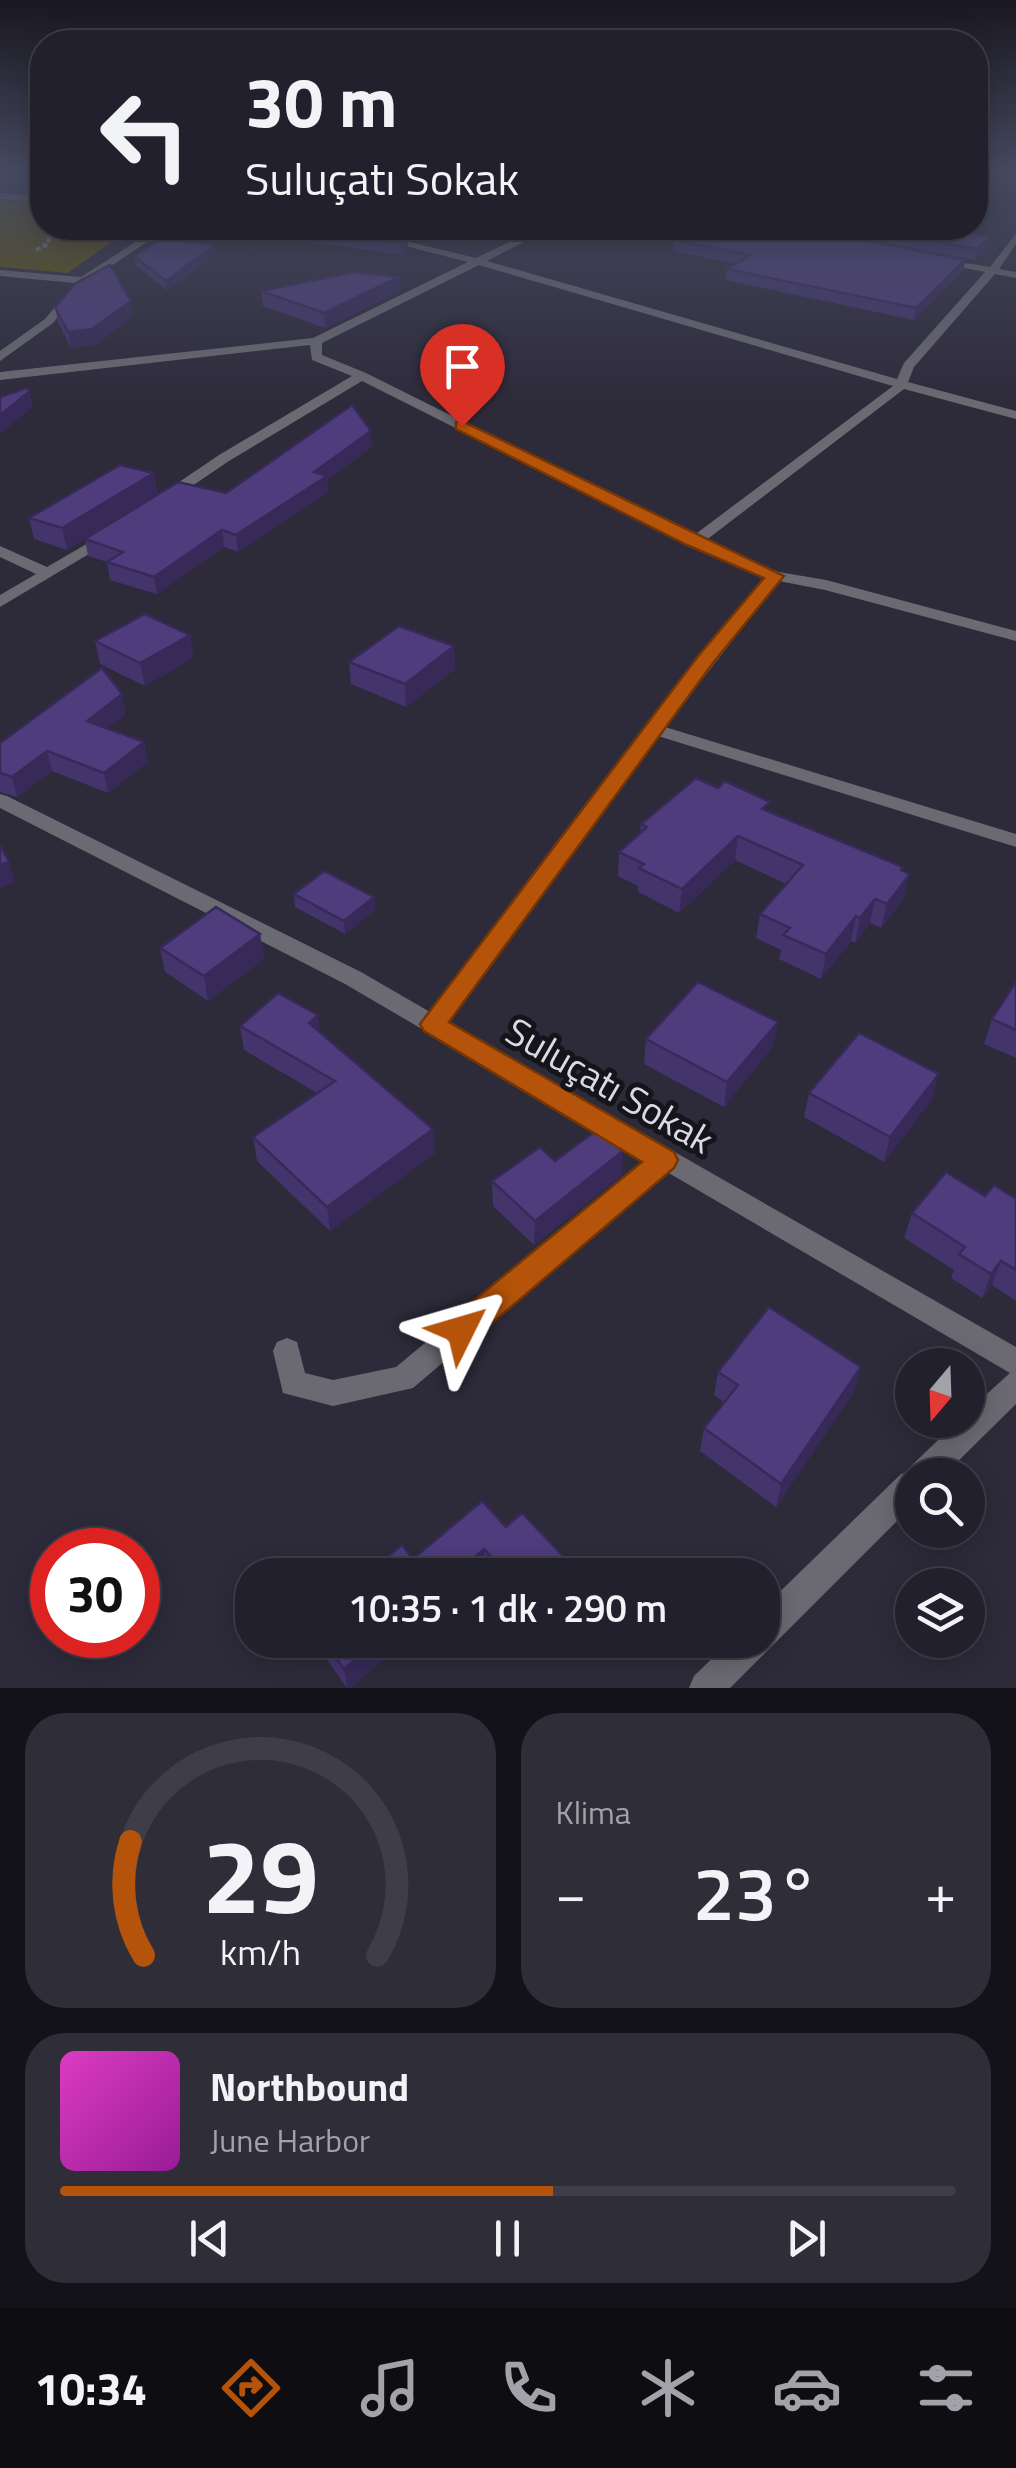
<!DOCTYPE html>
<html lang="tr">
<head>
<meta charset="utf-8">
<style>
	:root { --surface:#22202c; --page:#2e2d38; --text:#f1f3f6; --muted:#a2a3a9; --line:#3f3e48; --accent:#b45309 }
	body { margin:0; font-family:"Titillium Web",sans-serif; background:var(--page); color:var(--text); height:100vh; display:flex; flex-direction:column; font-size:38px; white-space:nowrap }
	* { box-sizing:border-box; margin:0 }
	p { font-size:32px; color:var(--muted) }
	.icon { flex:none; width:55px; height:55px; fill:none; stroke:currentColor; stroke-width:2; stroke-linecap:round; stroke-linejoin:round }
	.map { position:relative; height:1688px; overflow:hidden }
	.sheet { display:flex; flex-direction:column; gap:25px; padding:25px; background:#131218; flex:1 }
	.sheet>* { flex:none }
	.banner { position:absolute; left:30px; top:30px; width:958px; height:210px; border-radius:40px; box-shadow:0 5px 25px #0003,0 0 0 2px var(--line); background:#22202c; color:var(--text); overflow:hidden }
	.needle { width:65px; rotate:199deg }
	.tools { position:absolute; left:895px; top:1348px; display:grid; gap:20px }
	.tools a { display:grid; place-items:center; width:90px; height:90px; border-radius:50%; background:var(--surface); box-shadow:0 5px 25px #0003,0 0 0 2px var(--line); font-size:50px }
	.speed { position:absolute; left:30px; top:1528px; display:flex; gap:20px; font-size:50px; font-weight:700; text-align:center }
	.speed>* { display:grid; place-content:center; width:130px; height:130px; border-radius:50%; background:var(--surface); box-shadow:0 5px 25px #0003,0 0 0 2px var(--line); line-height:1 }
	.speed .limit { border:15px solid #d22; background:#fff; color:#111 }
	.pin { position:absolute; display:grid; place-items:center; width:85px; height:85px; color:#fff; margin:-102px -42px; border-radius:50% 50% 50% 0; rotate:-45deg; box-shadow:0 0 10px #0007 }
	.pin .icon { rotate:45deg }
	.me { position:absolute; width:110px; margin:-55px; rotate:50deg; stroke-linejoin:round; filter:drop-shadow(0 0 8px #0008) }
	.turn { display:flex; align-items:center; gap:35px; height:210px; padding:0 50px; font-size:45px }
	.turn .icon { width:130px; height:130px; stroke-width:2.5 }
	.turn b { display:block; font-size:70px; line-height:85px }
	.big { font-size:75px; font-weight:600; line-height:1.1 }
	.sheet .widget { flex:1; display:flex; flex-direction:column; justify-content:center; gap:15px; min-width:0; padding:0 35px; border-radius:40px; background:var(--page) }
	.sheet .dial { align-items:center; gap:0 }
	.dial svg { height:260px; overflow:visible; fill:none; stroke:var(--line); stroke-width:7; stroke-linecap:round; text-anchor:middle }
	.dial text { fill:var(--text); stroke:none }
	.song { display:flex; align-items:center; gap:30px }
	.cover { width:120px; height:120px; border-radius:15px; background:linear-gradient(135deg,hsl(310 70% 55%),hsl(300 70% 35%)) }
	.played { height:10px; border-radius:5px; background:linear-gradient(90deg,var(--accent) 55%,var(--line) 55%) }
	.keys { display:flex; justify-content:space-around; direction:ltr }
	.heat { display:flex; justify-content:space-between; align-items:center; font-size:55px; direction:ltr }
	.sheet .tiles { flex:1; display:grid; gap:25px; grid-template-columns:1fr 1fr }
	.widget:last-child { grid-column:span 2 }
	.trip { position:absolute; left:235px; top:1558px; width:545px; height:100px; border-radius:40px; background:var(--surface); box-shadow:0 5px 25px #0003,0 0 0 2px var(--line); font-weight:600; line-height:100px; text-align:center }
	.menu { display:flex; height:160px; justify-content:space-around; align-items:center; background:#0e0d12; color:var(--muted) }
	.menu .icon { width:70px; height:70px }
	.menu .on { color:var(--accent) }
	.menu b { font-size:45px; color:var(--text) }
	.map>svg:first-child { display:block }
	.green { fill:#605503 }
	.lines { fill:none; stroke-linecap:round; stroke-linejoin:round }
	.path { stroke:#84828f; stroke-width:4; stroke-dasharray:5 2.5; stroke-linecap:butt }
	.street { fill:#6b6a72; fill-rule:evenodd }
	.wall { fill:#43346c }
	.shaded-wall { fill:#372a58 }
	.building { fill:#4e3c7d; stroke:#372a58; stroke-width:2.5 }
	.route { fill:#b45309; stroke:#753606; stroke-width:2.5 }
	.labels { text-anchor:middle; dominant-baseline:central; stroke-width:10; stroke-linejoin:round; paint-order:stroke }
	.street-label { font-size:38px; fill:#dbd9e4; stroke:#15141b }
</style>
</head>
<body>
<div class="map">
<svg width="1016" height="1688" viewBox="0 0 1016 1688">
	<rect width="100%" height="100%" fill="#2d2a3a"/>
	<polygon class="green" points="0,200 42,204 42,228 131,228 68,273 0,267"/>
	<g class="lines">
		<polyline class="path" points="36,250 48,244 49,236 79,228"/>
		<g class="street">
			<polygon points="0,193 42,197 42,203 0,199"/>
			<polygon points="157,228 168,228 87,282 53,323 0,361 0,351 45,319 75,283 0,276 0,270 81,277"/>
			<path d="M335 228H351L476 258 539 228H551L487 261 897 379 904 363 985 272 935 262V258L990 267 1016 234V244L999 269 1016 272V278L995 274 914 367 908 382 1016 411V419L904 389 705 541 779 572 826 580 1016 631V641L825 590 779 581 665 727 1016 834V847L658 736 447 1022 1016 1347V1404L944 1475H912V1506L730 1688H689L694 1676 731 1640H762V1609L901 1474 910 1471 912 1465 959 1420H968V1411L1010 1373 667 1172 413 1388 333 1406 283 1393 273 1351 277 1342 287 1338 297 1342 305 1373 333 1380 396 1367 646 1160 345 984 0 808V794L7 796 361 972 430 1012 700 655 765 578 689 545 362 381 229 461 167 503H157V497L219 455 352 376 312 360 310 345 0 380V372L313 338 468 262ZM479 265 893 386 693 536 366 373 322 355V343Z"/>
			<polygon points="109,531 117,536 114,539 0,607 0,595 36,574 0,557 0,546 47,567"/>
		</g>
	</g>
	<g class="wall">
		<polygon points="0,170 42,170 42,182 0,174"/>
		<polygon points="208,228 360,228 408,240 408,251 403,255"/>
		<polygon points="365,228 438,228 421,241"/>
		<polygon points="661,228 803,228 965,260 963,271 914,320 725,280 727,269 736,264 673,251 674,240 687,232"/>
		<polygon points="804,228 940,228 988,247 975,260"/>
		<polygon points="215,245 216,254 167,290 135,265 134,256"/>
		<polygon points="261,291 400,291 325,328 263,306"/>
		<polygon points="55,307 133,316 95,345 71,348 58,322"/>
		<polygon points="372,447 327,480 328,492 238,552 224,547 157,594 110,580 107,562 88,556 85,539"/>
		<polygon points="154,473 157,493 67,550 34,539 29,518"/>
		<polygon points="95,641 194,657 145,686 100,664"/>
		<polygon points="454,646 455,669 406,707 351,684 349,662"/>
		<polygon points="126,714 107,728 144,742 148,762 108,793 52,771 17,797 0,792 0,743"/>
		<polygon points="769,811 903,867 904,898 881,928 870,923 855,943 851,941 821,979 779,959 781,950 756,938 760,914 786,884 735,860 679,913 638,892 638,886 618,876 619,852 640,834 641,824"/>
		<polygon points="294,894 374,897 375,910 345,934 295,907"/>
		<polygon points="260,934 264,959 208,1001 165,972 160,948"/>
		<polygon points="1016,982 1016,1058 984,1044 992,1019"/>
		<polygon points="778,1022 773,1046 724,1107 644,1064 646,1039"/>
		<polygon points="240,1026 320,1032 435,1153 330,1231 257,1161 253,1137 317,1093 244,1050"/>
		<polygon points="809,1093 932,1099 884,1162 804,1117"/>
		<polygon points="623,1151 621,1176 534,1245 493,1206 492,1181 555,1161"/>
		<polygon points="985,1196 1016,1199 1016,1301 992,1285 982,1298 951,1278 954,1270 904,1238 912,1213"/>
		<polygon points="861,1367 854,1391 776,1507 700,1451 704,1428 724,1402 714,1395 718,1372"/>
		<polygon points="506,1527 581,1575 488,1575 485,1571 481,1575 366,1575"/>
		<polygon points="313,1640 405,1640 350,1688 347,1688"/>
	</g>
	<g class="shaded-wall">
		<polygon points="423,228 438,228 421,241 420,230"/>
		<polygon points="991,236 988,247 975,260 977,249"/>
		<polygon points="408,240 408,251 403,255 402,244"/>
		<polygon points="215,245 216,254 167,290 166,281"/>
		<polygon points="965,260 963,271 914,320 916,308"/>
		<polygon points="399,277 400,291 325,328 324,313"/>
		<polygon points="131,301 133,316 95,345 71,348 68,332"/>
		<polygon points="30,391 33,407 0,434 0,415"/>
		<polygon points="371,431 372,447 327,480 328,492 238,552 236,535 314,472"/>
		<polygon points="154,473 157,493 67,550 62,528"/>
		<polygon points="222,530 224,547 157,594 154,577"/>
		<polygon points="190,635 194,657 145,686 140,663"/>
		<polygon points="454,646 455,669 406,707 405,684"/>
		<polygon points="122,694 126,714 91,740 87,721"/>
		<polygon points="144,742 148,762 108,793 104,773"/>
		<polygon points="47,751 52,771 17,797 12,777"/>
		<polygon points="738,836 735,860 679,913 682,889"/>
		<polygon points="9,862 15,882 0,888 0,865"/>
		<polygon points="903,867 898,890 910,874 904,898 881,928 887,904"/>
		<polygon points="374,897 375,910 345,934 344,921"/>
		<polygon points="875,899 870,923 855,943 860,918"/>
		<polygon points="856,916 851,941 821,979 826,954"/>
		<polygon points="260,934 264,959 208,1001 204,976"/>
		<polygon points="318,1015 321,1040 309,1023"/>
		<polygon points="778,1022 773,1046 724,1107 727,1082"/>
		<polygon points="939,1074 932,1099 884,1162 890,1137"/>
		<polygon points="433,1129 435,1153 330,1231 327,1207"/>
		<polygon points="623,1151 621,1176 534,1245 535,1221"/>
		<polygon points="1001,1261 992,1285 982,1298 991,1274"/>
		<polygon points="861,1367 854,1391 776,1507 781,1484"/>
		<polygon points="484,1549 485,1571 481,1575 454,1575"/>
		<polygon points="378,1640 405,1640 350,1688 347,1688 344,1669"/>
	</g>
	<g class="building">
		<polygon points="284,228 360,228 408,240 402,244"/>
		<polygon points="695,228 803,228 965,260 916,308 727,269 750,255 674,240"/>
		<polygon points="863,228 940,228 991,236 977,249"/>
		<polygon points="163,238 215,245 166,281 134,256"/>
		<polygon points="110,265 131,301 92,329 68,332 55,307 76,283"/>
		<polygon points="355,272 399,277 324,313 261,291"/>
		<polygon points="27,388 30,391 0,415 0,397"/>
		<polygon points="352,405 371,431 314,472 327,476 236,535 222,530 154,577 107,562 123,552 85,539 178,482 226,493"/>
		<polygon points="120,465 154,473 62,528 29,518"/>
		<polygon points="145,614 190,635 140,663 95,641"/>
		<polygon points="399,626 454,646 405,684 349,662"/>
		<polygon points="102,668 122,694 87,721 144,742 104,773 47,751 12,777 0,773 0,743"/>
		<polygon points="696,778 718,788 725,781 770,802 762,809 903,867 901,870 910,874 887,904 875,899 860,918 856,916 826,954 783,935 790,928 760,914 803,865 738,836 682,889 639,868 644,864 619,852 647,827 641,824"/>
		<polygon points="0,845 9,862 0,865"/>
		<polygon points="324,871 374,897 344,921 294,894"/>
		<polygon points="216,907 260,934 204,976 160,948"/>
		<polygon points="698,982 778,1022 727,1082 646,1039"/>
		<polygon points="1016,982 1016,1030 992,1019"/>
		<polygon points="278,993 318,1015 309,1023 433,1129 327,1207 253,1137 335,1081 240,1026"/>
		<polygon points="859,1033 939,1074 890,1137 809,1093"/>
		<polygon points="598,1129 623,1151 535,1221 492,1181 540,1147 555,1161"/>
		<polygon points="946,1172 985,1196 994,1185 1016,1199 1016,1270 1001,1261 991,1274 959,1254 965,1247 912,1213"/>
		<polygon points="769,1307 861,1367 781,1484 704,1428 738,1385 718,1372"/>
		<polygon points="482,1501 506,1527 522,1513 581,1575 508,1575 484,1549 454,1575 366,1575 402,1545 413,1559"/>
		<polygon points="323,1640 378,1640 344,1669"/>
	</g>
	<linearGradient id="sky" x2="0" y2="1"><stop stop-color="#191720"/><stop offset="0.42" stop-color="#464a60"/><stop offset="1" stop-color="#464a60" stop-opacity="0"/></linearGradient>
	<rect width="1016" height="407" fill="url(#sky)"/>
	<polygon class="route" points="462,421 784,576 713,663 449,1022 674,1152 678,1160 674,1168 472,1340 461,1344 450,1340 445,1330 450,1320 642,1162 424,1031 420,1024 699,655 764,578 687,545 456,429 456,422"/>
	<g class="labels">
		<g class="street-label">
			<text transform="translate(610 1085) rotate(30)">Suluçatı Sokak</text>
		</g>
	</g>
</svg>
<div class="tools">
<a><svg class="needle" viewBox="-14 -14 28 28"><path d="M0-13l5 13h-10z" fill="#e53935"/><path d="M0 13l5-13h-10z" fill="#a2a3a9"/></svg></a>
<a><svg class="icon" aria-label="search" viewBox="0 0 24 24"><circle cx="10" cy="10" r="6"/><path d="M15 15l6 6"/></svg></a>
<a><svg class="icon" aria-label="layers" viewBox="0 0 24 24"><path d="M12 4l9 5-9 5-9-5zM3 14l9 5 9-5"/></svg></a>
</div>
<div class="speed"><div class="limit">30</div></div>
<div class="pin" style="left:462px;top:426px;background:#d93025"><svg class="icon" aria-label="arrive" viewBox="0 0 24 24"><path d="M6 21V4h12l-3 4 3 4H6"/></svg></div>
<svg class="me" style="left:461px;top:1330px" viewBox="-20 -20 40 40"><path d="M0-17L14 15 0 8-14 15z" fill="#b45309" stroke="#fff" stroke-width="4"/></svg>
<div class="trip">10:35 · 1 dk · 290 m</div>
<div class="banner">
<div class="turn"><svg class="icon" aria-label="left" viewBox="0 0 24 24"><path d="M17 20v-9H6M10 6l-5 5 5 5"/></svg><div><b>30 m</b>Suluçatı Sokak</div></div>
</div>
</div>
<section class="sheet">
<div class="tiles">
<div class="widget dial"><svg viewBox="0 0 100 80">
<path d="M14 69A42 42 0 1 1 86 69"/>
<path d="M14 69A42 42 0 0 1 10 34" stroke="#b45309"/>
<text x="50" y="56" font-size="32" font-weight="700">29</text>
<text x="50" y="72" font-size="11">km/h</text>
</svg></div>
<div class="widget"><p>Klima</p>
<div class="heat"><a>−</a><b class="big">23°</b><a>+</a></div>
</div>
<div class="widget">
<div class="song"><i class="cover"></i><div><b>Northbound</b><p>June Harbor</p></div></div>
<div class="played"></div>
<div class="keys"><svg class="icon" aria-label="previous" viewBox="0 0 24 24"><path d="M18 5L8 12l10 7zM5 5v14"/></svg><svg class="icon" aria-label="pause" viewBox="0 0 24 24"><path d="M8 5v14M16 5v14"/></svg><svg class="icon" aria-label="next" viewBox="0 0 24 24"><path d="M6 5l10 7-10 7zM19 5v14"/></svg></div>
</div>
</div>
</section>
<nav class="menu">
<b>10:34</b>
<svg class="icon on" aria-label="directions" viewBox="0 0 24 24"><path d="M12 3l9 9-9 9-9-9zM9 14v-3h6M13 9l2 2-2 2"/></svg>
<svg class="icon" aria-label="music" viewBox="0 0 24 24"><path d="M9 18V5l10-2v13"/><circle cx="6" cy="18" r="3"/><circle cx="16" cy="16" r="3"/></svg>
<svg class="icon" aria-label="phone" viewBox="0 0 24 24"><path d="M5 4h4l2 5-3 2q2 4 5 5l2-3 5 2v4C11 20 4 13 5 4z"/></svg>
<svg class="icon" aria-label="climate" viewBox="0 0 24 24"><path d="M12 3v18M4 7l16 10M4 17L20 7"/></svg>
<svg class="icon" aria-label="car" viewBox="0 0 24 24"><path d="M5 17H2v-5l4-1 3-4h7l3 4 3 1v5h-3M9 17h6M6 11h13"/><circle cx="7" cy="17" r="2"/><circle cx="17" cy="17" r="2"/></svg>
<svg class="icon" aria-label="filters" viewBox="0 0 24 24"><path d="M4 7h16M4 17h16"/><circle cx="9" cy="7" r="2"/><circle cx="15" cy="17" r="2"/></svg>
</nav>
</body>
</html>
